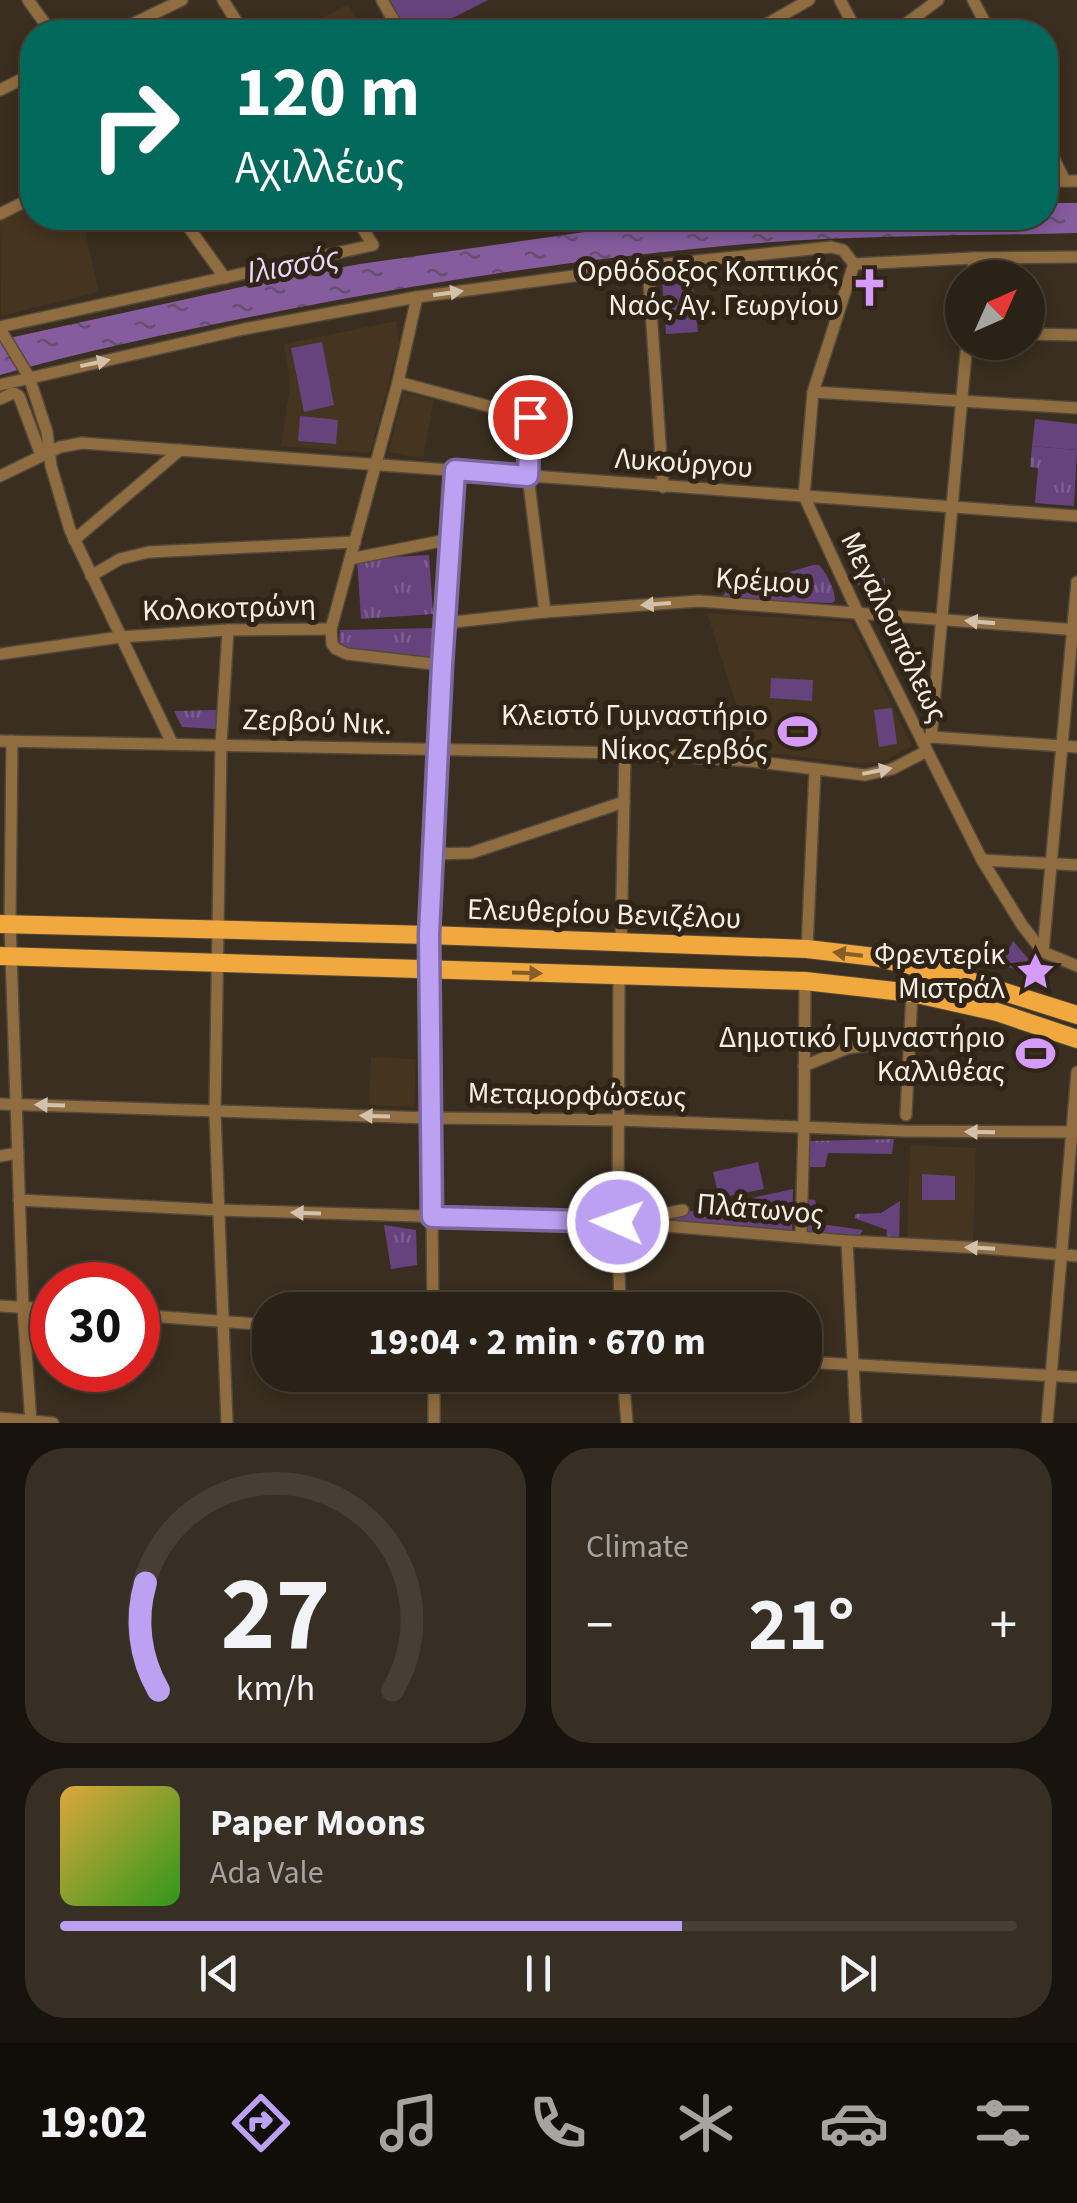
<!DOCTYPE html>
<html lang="en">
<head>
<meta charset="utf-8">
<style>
	:root { --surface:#2b2217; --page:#372f24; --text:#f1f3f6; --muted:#a6a4a1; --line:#473f36; --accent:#bca0f2 }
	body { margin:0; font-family:"Source Sans 3",sans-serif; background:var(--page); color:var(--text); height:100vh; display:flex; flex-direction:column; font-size:38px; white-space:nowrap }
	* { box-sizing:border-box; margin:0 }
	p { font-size:32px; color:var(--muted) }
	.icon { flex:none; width:55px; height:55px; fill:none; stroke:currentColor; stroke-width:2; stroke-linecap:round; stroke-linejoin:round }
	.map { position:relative; height:1423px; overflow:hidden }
	.details { display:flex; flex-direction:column; gap:25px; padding:25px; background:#18130d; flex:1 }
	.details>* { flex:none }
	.guide { position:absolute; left:20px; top:20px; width:1038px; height:210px; border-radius:40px; box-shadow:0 5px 15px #0003,0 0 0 2px var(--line); background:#00695c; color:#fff; overflow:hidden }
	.needle { width:65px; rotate:45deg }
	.controls { position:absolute; left:945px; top:260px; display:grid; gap:20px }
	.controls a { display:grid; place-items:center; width:100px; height:100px; border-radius:50%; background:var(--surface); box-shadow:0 5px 15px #0003,0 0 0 2px var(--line); font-size:50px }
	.speed { position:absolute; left:30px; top:1262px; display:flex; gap:20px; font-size:50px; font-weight:700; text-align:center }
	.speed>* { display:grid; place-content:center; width:130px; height:130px; border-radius:50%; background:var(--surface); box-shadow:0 5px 15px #0003,0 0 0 2px var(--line); line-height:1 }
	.speed .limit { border:15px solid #d22; background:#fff; color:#111 }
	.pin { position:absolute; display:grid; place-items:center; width:85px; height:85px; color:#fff; margin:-42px; border:5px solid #fff; border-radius:50%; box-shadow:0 2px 10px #0007 }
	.me { position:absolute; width:110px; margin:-55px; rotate:272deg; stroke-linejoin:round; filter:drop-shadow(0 0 8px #0008) }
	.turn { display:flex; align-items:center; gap:35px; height:210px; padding:0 50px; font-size:45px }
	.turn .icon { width:130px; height:130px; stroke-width:2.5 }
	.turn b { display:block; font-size:70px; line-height:85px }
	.big { font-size:75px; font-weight:700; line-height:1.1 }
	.details .tile { flex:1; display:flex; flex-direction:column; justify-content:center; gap:15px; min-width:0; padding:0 35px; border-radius:40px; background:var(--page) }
	.details .dial { align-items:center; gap:0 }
	.dial svg { height:260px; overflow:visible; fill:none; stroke:var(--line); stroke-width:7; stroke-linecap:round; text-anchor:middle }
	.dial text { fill:var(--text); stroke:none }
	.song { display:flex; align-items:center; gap:30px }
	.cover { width:120px; height:120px; border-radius:15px; background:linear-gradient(135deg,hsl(40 70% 55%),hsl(110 70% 35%)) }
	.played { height:10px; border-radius:5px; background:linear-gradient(90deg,var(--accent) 65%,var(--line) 65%) }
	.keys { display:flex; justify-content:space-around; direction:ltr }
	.heat { display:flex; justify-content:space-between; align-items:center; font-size:55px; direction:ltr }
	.details .tiles { flex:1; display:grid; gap:25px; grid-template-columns:1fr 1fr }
	.tile:last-child { grid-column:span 2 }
	.trip { position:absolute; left:252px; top:1292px; width:570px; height:100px; border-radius:40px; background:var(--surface); box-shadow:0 5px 15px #0003,0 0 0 2px var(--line); font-weight:700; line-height:100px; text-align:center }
	.menu { display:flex; height:160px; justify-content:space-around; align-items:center; background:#110e09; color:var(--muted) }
	.menu .icon { width:70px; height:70px }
	.menu .on { color:var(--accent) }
	.menu b { font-size:45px; color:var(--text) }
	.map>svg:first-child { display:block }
	.built { fill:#443420 }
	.green { fill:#67437e }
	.park { fill:url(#park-tufts) }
	.water { fill:url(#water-ripples) }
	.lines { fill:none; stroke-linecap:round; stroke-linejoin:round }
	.minor-casing { stroke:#53493b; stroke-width:14 }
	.primary-casing { stroke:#53493b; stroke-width:20 }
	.minor { stroke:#906d40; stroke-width:11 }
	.primary { stroke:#f0a83f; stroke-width:18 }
	.oneway { fill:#d2c1ab }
	.oneway2 { fill:#865f28 }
	.route-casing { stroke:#7a689d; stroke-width:25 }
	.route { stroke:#bca0f2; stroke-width:18 }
	.labels { text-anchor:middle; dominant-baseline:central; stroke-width:10; stroke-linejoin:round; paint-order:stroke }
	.poi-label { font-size:30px; fill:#f5eee5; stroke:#2f2416; text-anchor:end }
	.street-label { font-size:30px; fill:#f5eee5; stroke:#2f2416 }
	.water-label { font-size:32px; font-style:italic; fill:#edd6fc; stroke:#2f2416 }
</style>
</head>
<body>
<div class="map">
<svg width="1077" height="1423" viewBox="0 0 1077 1423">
	<defs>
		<pattern id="park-tufts" width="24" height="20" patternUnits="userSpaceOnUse" patternTransform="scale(2.5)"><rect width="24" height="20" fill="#67437e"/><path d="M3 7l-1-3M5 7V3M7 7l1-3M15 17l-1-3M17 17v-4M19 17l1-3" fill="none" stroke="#7d5e90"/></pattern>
		<pattern id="water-ripples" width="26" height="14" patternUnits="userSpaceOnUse" patternTransform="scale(2.5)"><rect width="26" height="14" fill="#855c9e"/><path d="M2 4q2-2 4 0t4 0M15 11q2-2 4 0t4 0" fill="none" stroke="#65506d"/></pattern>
	</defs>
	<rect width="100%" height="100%" fill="#392e1f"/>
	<g class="built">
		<polygon points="348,4 364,32 296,32"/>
		<polygon points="32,202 32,218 82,218 99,292 1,316 0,218"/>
		<polygon points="396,321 399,343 370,453 281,446 290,385 284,344"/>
		<polygon points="403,392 434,400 423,458 389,452"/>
		<polygon points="707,613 851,622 912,746 886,760 863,764 751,751"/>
		<polygon points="371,1057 416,1059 414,1107 369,1105"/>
		<polygon points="910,1145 976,1148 973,1242 907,1239"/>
	</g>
	<g class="green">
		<polygon points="390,0 488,0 425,32 407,32"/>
		<polygon points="692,278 698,332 666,334 662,281"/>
		<polygon points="322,342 334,405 304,412 291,348"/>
		<polygon points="300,416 338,420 336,444 298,441"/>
		<polygon points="1035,419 1077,424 1077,450 1032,446"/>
		<polygon points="876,571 880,579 885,578 884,597 867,594 856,582"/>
		<polygon points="771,678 813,680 812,701 770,698"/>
		<polygon points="892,708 897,744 879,747 874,710"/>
		<polygon points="1013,941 1038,970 1034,972 1038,976 1001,965"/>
		<polygon points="921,979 994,999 994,1002 919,986"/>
		<polygon points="758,1162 764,1189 719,1198 713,1172"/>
		<polygon points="922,1174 955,1176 955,1200 922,1200"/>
	</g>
	<g class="park">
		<polygon points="1032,446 1077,450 1074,506 1035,503 1038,468 1030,467"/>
		<polygon points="429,555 433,614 361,619 357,559"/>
		<path d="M813 565H819C827 574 835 589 835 601L832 603 727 599 723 596 726 591Z"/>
		<polygon points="435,628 431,661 339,647 340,630"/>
		<polygon points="217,710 216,729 182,727 174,711"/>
		<polygon points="894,1139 892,1154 828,1153 825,1167 807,1167 810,1141"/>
		<polygon points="793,1189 792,1230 642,1222"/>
		<polygon points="806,1199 815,1200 821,1224 863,1230 858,1238 807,1233"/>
		<polygon points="900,1201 899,1240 886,1239 887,1230 854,1218 856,1214 881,1213"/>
		<polygon points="384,1225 416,1230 417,1265 391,1269"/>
	</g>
	<path class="water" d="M1045 203H1077V233C971 236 865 235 759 243 599 256 438 280 280 311 186 330 92 349 0 375V340L282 278 360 264 613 228 708 218H1045Z"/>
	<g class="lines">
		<defs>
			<g id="minor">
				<polyline points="28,0 51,32"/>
				<polyline points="223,0 243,32"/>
				<polyline points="382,0 400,32"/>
				<polyline points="840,0 857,32"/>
				<polyline points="973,0 990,32"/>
				<polyline points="116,32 182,0"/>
				<polyline points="753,32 809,0"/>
				<polyline points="895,32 938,0"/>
				<polyline points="0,90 32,74"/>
				<polyline points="1045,141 1065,181"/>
				<polyline points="1045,181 1077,181"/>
				<polyline points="0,214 32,198"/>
				<polyline points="182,218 225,278"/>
				<polyline points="854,264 813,392 804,496 858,613 982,860 1022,925 1043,952 1077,966"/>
				<polyline points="854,264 974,258 1077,257"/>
				<polyline points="648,266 663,487"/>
				<polyline points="972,278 974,258"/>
				<polyline points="417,297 398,382 331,629 332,644 336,649 347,654 442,665"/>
				<polyline points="0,327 373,245 356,218"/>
				<polyline points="0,329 29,377 47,432 51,466 70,530 172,743"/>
				<polyline points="1028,334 1077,335"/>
				<polyline points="398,382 529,417 528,476 545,612"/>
				<polyline points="0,385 244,329 417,297 648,266 831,247 843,250 854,264"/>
				<polyline points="813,392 1077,408"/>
				<polyline points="0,399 13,393 19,396 41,455"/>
				<polyline points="0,476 60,447 82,443 1077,516"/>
				<polyline points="74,540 180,450"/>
				<polyline points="350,559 451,539"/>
				<polyline points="91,576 120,559 149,552 355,542"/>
				<polyline points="445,623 545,612 699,601 1077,630"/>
				<polyline points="0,654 120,637 228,630 331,629"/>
				<polyline points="931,737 967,342"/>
				<polyline points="927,739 931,737 1077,747"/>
				<polyline points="0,741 625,753 751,761 865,775 892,769 927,751"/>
				<polyline points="12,741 10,924 23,1307 31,1423"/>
				<polyline points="433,854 471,853 624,802"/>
				<polyline points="982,860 1077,865"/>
				<polyline points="621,942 625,753"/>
				<polyline points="807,949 815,769"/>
				<polyline points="1043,952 1077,582"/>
				<polyline points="619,976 618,1222 620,1310"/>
				<polyline points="804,1066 848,1048 908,1040"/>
				<polyline points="0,1104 430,1118 618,1120 904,1131 1077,1132"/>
				<polyline points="906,1115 912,993"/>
				<polyline points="0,1156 18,1153"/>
				<polyline points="19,1200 218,1210 618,1222 847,1241 983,1248 1077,1256"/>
				<polyline points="637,1219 683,1210"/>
				<polyline points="801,1236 804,1126 805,981"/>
				<polyline points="847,1241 856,1423"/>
				<polyline points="0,1306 52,1309"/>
				<polyline points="433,1310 429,935 441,680 455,470"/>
				<polyline points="138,1315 270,1325"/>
				<polyline points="805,1362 1077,1377"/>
				<polyline points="434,1375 434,1423"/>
				<polyline points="623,1375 627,1423"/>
				<polyline points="0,1418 53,1423"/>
				<polyline points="227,1423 215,1112 221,744 228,630"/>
				<polyline points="1047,1423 1077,1072"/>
			</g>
			<g id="primary">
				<polyline points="0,924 429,935 807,949 875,957 954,976 1077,1015"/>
				<polyline points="0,956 805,981 912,993 997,1012 1077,1039"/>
			</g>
		</defs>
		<use href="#minor" class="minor-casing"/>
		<use href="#primary" class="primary-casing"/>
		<use href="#minor" class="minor"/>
		<use href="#primary" class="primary"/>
	</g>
	<defs><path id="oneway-solid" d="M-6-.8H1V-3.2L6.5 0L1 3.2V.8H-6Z" transform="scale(2.5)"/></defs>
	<g class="oneway">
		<use href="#oneway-solid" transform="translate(448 293) rotate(-8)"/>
		<use href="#oneway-solid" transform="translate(95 363) rotate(-12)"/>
		<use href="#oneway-solid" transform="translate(656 604) rotate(176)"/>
		<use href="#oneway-solid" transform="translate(980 622) rotate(-175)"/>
		<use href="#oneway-solid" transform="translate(877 771) rotate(-11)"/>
		<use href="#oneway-solid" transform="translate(50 1105) rotate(-178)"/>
		<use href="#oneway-solid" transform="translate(375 1116) rotate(-178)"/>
		<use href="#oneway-solid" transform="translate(980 1132) rotate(-179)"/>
		<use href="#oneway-solid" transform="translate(306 1213) rotate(-178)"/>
		<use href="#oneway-solid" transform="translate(980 1248) rotate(-177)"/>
	</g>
	<g class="oneway2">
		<use href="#oneway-solid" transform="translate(848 954) rotate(-173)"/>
		<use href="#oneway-solid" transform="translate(527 973) rotate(2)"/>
	</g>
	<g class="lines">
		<defs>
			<polyline id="route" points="530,417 528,476 455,470 442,665 429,934 432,1217 618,1222"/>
		</defs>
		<use href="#route" class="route-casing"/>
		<use href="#route" class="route"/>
	</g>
	<defs>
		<symbol id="church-bare" viewBox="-9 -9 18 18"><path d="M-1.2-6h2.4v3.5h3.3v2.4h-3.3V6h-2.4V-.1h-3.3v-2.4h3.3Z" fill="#d69bfa" stroke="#2f2416" stroke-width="2.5" paint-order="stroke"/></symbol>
		<symbol id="stadium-bare" viewBox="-9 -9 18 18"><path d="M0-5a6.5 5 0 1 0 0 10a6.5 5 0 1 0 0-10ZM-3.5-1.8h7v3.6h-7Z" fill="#d69bfa" stroke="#2f2416" stroke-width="2.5" paint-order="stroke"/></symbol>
		<symbol id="sight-bare" viewBox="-9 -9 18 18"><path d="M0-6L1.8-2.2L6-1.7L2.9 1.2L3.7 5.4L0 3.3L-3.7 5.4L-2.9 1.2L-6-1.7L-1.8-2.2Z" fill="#d69bfa" stroke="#2f2416" stroke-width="2.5" paint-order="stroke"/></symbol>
	</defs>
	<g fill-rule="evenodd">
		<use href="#church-bare" x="842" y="260" width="55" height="55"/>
		<use href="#stadium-bare" x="770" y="704" width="55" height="55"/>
		<use href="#sight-bare" x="1008" y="944" width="55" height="55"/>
		<use href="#stadium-bare" x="1008" y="1026" width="55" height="55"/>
	</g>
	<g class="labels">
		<g class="poi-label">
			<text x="839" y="271">Ορθόδοξος Κοπτικός<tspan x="839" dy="34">Ναός Αγ. Γεωργίου</tspan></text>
			<text x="768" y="715">Κλειστό Γυμναστήριο<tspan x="768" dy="34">Νίκος Ζερβός</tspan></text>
			<text x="1005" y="954">Φρεντερίκ<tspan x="1005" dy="34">Μιστράλ</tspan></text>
			<text x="1005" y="1037">Δημοτικό Γυμναστήριο<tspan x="1005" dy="34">Καλλιθέας</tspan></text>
		</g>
		<g class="street-label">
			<text transform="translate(684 463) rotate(4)">Λυκούργου</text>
			<text transform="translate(763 581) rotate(4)">Κρέμου</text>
			<text transform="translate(229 608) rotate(-2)">Κολοκοτρώνη</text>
			<text transform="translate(894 627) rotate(64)">Μεγαλουπόλεως</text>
			<text transform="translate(317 722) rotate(2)">Ζερβού Νικ.</text>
			<text transform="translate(604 914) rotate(2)">Ελευθερίου Βενιζέλου</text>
			<text transform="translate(577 1095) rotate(1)">Μεταμορφώσεως</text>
			<text transform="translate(760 1209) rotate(5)">Πλάτωνος</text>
		</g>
		<g class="water-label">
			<text transform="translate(293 265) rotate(-10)">Ιλισσός</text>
		</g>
	</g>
</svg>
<div class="controls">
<a><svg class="needle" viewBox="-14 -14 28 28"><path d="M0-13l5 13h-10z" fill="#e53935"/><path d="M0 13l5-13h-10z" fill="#a6a4a1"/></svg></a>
</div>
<div class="speed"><div class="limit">30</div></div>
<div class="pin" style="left:530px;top:417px;background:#d93025"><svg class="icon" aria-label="arrive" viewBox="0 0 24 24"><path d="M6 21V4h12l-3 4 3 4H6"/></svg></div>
<svg class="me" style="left:618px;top:1222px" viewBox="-20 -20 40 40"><circle r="17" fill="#bca0f2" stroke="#fff" stroke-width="3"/><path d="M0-11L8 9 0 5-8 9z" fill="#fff"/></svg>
<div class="trip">19:04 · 2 min · 670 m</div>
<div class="guide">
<div class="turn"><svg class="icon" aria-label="right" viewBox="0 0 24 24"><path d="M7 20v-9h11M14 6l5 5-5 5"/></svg><div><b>120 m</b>Αχιλλέως</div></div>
</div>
</div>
<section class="details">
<div class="tiles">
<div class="tile dial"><svg viewBox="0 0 100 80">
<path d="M14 69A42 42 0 1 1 86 69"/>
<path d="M14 69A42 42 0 0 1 10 36" stroke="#bca0f2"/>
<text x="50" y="56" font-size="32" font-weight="700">27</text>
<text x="50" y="72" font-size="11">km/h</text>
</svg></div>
<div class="tile"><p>Climate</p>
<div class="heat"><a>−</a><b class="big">21°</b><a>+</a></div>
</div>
<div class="tile">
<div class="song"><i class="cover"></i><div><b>Paper Moons</b><p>Ada Vale</p></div></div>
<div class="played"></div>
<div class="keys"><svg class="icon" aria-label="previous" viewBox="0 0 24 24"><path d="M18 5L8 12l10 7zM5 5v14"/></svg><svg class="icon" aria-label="pause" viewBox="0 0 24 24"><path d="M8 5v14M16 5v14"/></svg><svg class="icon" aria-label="next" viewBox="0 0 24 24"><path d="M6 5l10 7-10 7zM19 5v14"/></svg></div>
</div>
</div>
</section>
<nav class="menu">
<b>19:02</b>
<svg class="icon on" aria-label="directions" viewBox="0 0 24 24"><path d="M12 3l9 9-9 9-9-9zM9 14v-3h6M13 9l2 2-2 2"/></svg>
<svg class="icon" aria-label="music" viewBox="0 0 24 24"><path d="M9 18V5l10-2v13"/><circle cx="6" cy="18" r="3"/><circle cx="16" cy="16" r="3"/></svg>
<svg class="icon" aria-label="phone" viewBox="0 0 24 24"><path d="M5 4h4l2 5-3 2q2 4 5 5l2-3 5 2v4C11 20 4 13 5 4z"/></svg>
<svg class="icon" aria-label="climate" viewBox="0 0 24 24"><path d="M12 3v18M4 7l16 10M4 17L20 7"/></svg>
<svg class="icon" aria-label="car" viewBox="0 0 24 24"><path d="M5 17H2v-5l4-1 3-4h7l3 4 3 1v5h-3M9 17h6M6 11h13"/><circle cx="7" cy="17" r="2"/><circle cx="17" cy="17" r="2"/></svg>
<svg class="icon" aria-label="filters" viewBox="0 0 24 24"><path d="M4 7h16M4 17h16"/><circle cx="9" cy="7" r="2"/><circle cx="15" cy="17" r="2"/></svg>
</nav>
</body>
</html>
